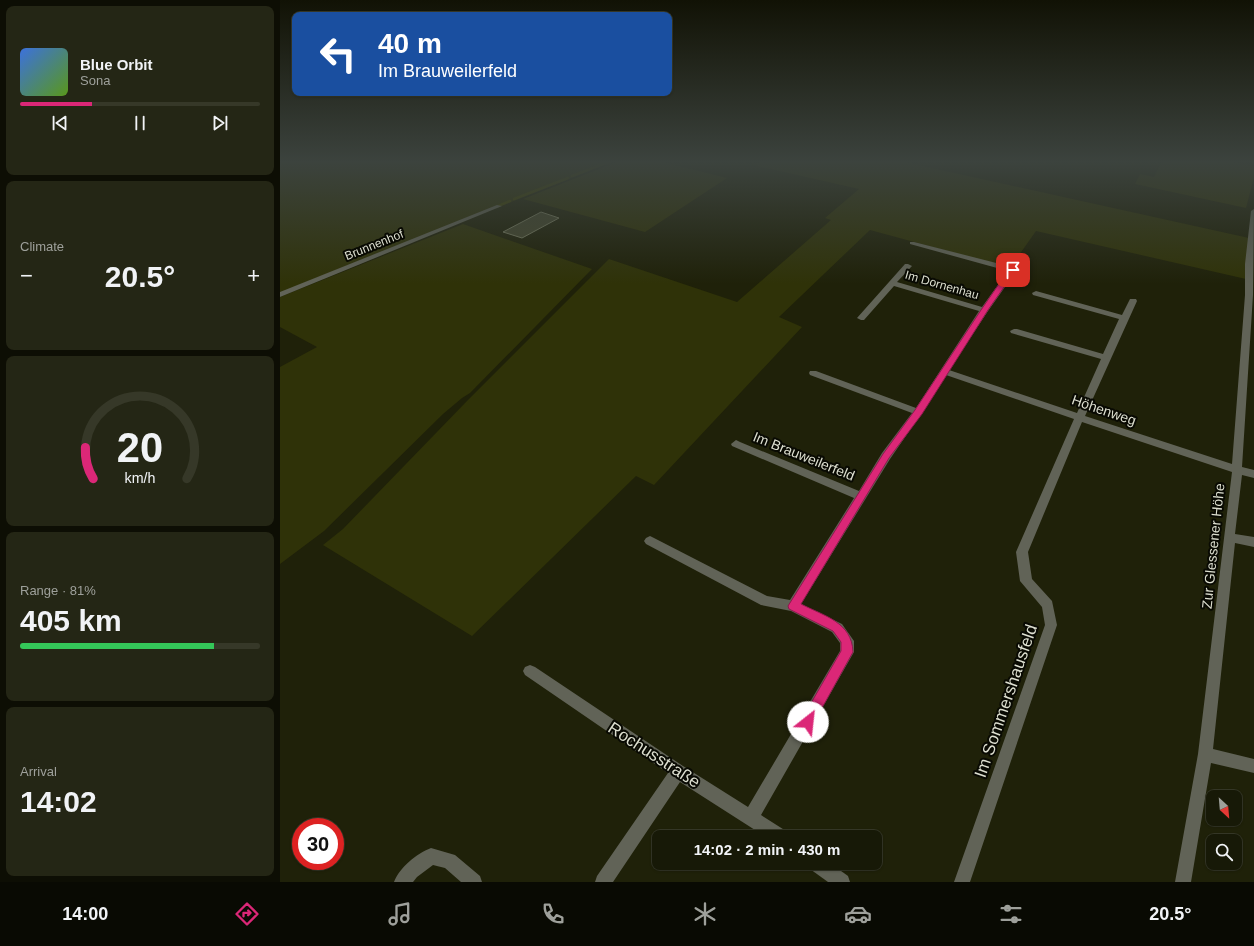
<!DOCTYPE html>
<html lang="en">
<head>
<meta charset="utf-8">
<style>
	:root { --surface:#171907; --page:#242615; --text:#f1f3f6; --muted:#9ea09b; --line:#363828; --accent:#db2777 }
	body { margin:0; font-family:Arial,sans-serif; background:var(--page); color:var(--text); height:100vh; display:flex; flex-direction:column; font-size:15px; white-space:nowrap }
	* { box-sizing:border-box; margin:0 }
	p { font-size:13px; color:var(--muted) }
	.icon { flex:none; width:22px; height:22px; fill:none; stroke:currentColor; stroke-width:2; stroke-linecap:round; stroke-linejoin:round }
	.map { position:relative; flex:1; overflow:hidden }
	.side { display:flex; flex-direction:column; gap:6px; padding:6px; background:#0d0e04; width:280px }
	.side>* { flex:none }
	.banner { position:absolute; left:12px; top:12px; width:380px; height:84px; border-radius:8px; box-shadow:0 1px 3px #0004,0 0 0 1px var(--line); background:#1a4fa0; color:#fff; overflow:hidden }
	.needle { width:26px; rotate:154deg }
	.fabs { position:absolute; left:926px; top:790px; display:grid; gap:8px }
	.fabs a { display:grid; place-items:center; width:36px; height:36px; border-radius:8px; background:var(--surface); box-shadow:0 1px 3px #0004,0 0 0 1px var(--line); font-size:20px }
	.speed { position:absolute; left:12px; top:818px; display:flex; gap:8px; font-size:20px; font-weight:700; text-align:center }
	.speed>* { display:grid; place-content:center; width:52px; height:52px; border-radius:50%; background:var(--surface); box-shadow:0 1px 3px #0004,0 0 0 1px var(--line); line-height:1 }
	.speed .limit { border:6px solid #d22; background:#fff; color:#111 }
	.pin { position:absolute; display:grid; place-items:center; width:34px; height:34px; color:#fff; margin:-17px; border-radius:8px; box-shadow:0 2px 6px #0006 }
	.me { position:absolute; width:44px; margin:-22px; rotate:29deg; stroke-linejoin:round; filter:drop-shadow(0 0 3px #0008) }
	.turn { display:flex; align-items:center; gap:14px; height:84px; padding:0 20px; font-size:18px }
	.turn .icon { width:52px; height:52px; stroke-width:2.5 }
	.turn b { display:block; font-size:28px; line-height:34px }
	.big { font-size:30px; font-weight:600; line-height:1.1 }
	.side .widget { flex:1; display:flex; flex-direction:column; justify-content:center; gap:6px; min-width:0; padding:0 14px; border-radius:8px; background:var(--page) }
	.side .dial { align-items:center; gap:0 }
	.dial svg { height:104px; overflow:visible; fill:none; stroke:var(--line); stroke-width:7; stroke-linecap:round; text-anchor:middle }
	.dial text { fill:var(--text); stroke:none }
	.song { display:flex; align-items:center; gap:12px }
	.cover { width:48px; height:48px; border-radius:6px; background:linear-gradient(135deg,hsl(220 70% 55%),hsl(90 70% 35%)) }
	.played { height:4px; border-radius:2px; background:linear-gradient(90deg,var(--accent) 30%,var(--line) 30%) }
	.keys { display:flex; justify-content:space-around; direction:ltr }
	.heat { display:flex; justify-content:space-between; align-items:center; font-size:22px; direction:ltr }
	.charge { height:6px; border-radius:3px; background:linear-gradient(90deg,#34c759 81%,var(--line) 0) }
	.trip { position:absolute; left:372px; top:830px; width:230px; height:40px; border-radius:8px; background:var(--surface); box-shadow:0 1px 3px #0004,0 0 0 1px var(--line); font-weight:600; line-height:40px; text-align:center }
	.dock { display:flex; height:64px; justify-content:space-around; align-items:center; background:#090a03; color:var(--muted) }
	.dock .icon { width:28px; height:28px }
	.dock .current { color:var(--accent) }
	.dock b { font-size:18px; color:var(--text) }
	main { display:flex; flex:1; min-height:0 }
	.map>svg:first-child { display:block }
	.green { fill:#2f3208 }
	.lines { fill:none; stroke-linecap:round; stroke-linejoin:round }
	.stream { stroke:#3e4200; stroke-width:2.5 }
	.building { fill:#43462d; stroke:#777b60 }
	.minor { fill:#616357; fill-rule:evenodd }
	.route { fill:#db2777; stroke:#8e194d }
	.labels { text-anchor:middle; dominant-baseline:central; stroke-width:4; stroke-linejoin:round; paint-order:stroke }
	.far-street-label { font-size:12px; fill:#dddfd0; stroke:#090a03 }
	.street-label { font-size:14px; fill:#dddfd0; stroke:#090a03 }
	.near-street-label { font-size:17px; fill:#dddfd0; stroke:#090a03 }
</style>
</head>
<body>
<main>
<section class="side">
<div class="widget">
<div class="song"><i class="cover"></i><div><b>Blue Orbit</b><p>Sona</p></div></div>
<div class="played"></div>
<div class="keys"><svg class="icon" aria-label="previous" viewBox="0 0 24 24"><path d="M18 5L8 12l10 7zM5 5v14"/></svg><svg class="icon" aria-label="pause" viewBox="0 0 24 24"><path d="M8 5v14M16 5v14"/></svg><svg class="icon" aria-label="next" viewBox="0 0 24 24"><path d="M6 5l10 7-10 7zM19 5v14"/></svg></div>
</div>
<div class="widget"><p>Climate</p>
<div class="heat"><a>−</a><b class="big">20.5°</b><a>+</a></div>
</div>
<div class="widget dial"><svg viewBox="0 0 100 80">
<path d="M14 69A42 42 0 1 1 86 69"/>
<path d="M14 69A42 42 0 0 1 8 45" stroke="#db2777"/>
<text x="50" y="56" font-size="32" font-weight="700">20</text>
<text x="50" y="72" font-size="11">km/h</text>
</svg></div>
<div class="widget"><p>Range · 81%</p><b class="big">405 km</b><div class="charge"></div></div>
<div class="widget"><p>Arrival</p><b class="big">14:02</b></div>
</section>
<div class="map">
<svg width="974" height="882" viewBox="0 0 974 882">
	<rect width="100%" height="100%" fill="#1f2109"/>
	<g class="green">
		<polygon points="0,161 334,161 0,294"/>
		<polygon points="339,161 379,161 447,178 365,232 243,199"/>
		<polygon points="480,161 620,161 969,238 966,279 756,231 730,268 590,230 499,317 522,327 374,485 356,476 192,636 43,545 63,529 187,401 329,259 457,302 551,220 545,218 579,189 473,165"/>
		<polygon points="882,161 945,161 974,166 974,177 966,208 855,184 860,174 874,177"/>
		<polygon points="183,224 312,269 190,393 182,398 163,414 44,531 0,564 0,367 37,347 0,327 0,297"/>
	</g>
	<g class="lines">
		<g class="stream">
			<polyline points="292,176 331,161"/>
			<polyline points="234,199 288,178"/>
			<polyline points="216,207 230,201"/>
		</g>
	</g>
	<polygon class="building" points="261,212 279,218 242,238 223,232"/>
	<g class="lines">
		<g class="minor">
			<polygon points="217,205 222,206 0,297 0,292"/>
			<polygon points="974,209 973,295 962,467 974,470 974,478 962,475 955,534 974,537 974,547 955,543 933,749 974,759 974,773 931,763 911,882 895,882 918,754 952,472 802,422 748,552 752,579 772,601 777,625 690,882 674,882 765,625 762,607 740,581 736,552 794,419 666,375 641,414 610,459 521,604 562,624 574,641 574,652 481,815 506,831 508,837 486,837 400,782 333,882 315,882 317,876 388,773 245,675 243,671 245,667 250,665 255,667 403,766 468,807 560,651 560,643 552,632 511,611 481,605 366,544 364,541 366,538 370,536 374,538 487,596 510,600 574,498 452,446 451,444 456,440 460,442 579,491 602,453 632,413 530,375 529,373 530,371 536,371 636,408 699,311 614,286 584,320 581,320 577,318 625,264 628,264 632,266 617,282 702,307 728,271 630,244 630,242 634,242 736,268 737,270 708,311 669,370 797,413 821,359 731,333 730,331 734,329 737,329 823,354 839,319 753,295 752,293 756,291 842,315 850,299 856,299 857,301 805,416 952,464 965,295 965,264 971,211"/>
			<path d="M151 848 175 855 200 876 202 882H181L165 868 153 865 137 877 133 882H114C120 867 136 854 151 848Z"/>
			<polygon points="528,863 550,863 568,876 570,882 548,882 530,869"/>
		</g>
	</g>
	<linearGradient id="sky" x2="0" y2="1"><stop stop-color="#111205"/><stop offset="0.57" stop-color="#3c433e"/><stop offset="1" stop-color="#3c433e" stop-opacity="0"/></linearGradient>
	<rect width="974" height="284" fill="url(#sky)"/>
	<path class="route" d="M730 268 736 270 708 310 642 414 609 458 521 604C544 616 572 622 573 652L532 726 528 728 523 726 521 722 523 717 561 651V642L553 631 509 609 508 606 603 454 635 410 701 310Z"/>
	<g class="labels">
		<g class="far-street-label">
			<text transform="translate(94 245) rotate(-22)">Brunnenhof</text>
			<text transform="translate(662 285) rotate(16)">Im Dornenhau</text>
		</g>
		<g class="street-label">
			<text transform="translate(824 410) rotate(19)">Höhenweg</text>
			<text transform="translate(524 456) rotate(22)">Im Brauweilerfeld</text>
			<text transform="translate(933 546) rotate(-84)">Zur Glessener Höhe</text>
		</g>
		<g class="near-street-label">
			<text transform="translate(726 701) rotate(-71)">Im Sommershausfeld</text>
			<text transform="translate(374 755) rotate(33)">Rochusstraße</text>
		</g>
	</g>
</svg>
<div class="fabs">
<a><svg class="needle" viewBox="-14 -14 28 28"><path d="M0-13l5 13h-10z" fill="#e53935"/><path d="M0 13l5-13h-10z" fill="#9ea09b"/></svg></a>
<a><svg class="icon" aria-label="search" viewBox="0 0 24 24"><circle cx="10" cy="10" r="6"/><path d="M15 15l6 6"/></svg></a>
</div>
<div class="speed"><div class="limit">30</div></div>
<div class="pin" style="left:733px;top:270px;background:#d93025"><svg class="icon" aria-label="arrive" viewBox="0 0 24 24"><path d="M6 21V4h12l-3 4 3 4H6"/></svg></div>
<svg class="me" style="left:528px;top:722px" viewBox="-20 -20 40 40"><circle r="19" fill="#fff"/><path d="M0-13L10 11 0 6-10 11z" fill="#db2777"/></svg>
<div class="trip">14:02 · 2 min · 430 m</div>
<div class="banner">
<div class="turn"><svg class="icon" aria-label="left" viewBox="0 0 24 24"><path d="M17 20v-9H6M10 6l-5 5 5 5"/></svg><div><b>40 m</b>Im Brauweilerfeld</div></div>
</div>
</div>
</main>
<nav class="dock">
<b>14:00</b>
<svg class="icon current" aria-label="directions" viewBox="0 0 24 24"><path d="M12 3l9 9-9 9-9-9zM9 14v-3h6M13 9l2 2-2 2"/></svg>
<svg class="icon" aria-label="music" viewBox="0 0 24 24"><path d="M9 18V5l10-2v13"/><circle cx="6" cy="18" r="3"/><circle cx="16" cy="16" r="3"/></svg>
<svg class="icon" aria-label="phone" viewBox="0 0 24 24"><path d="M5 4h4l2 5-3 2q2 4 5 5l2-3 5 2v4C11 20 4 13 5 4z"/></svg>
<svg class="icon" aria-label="climate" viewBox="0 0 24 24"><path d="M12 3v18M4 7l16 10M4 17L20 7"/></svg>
<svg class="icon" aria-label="car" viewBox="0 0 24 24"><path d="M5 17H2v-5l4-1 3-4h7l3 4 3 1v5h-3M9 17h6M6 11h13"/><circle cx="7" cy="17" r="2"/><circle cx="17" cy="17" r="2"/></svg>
<svg class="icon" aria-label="filters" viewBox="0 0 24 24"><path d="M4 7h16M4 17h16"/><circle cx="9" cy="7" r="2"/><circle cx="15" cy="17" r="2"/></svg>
<b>20.5°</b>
</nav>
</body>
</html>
